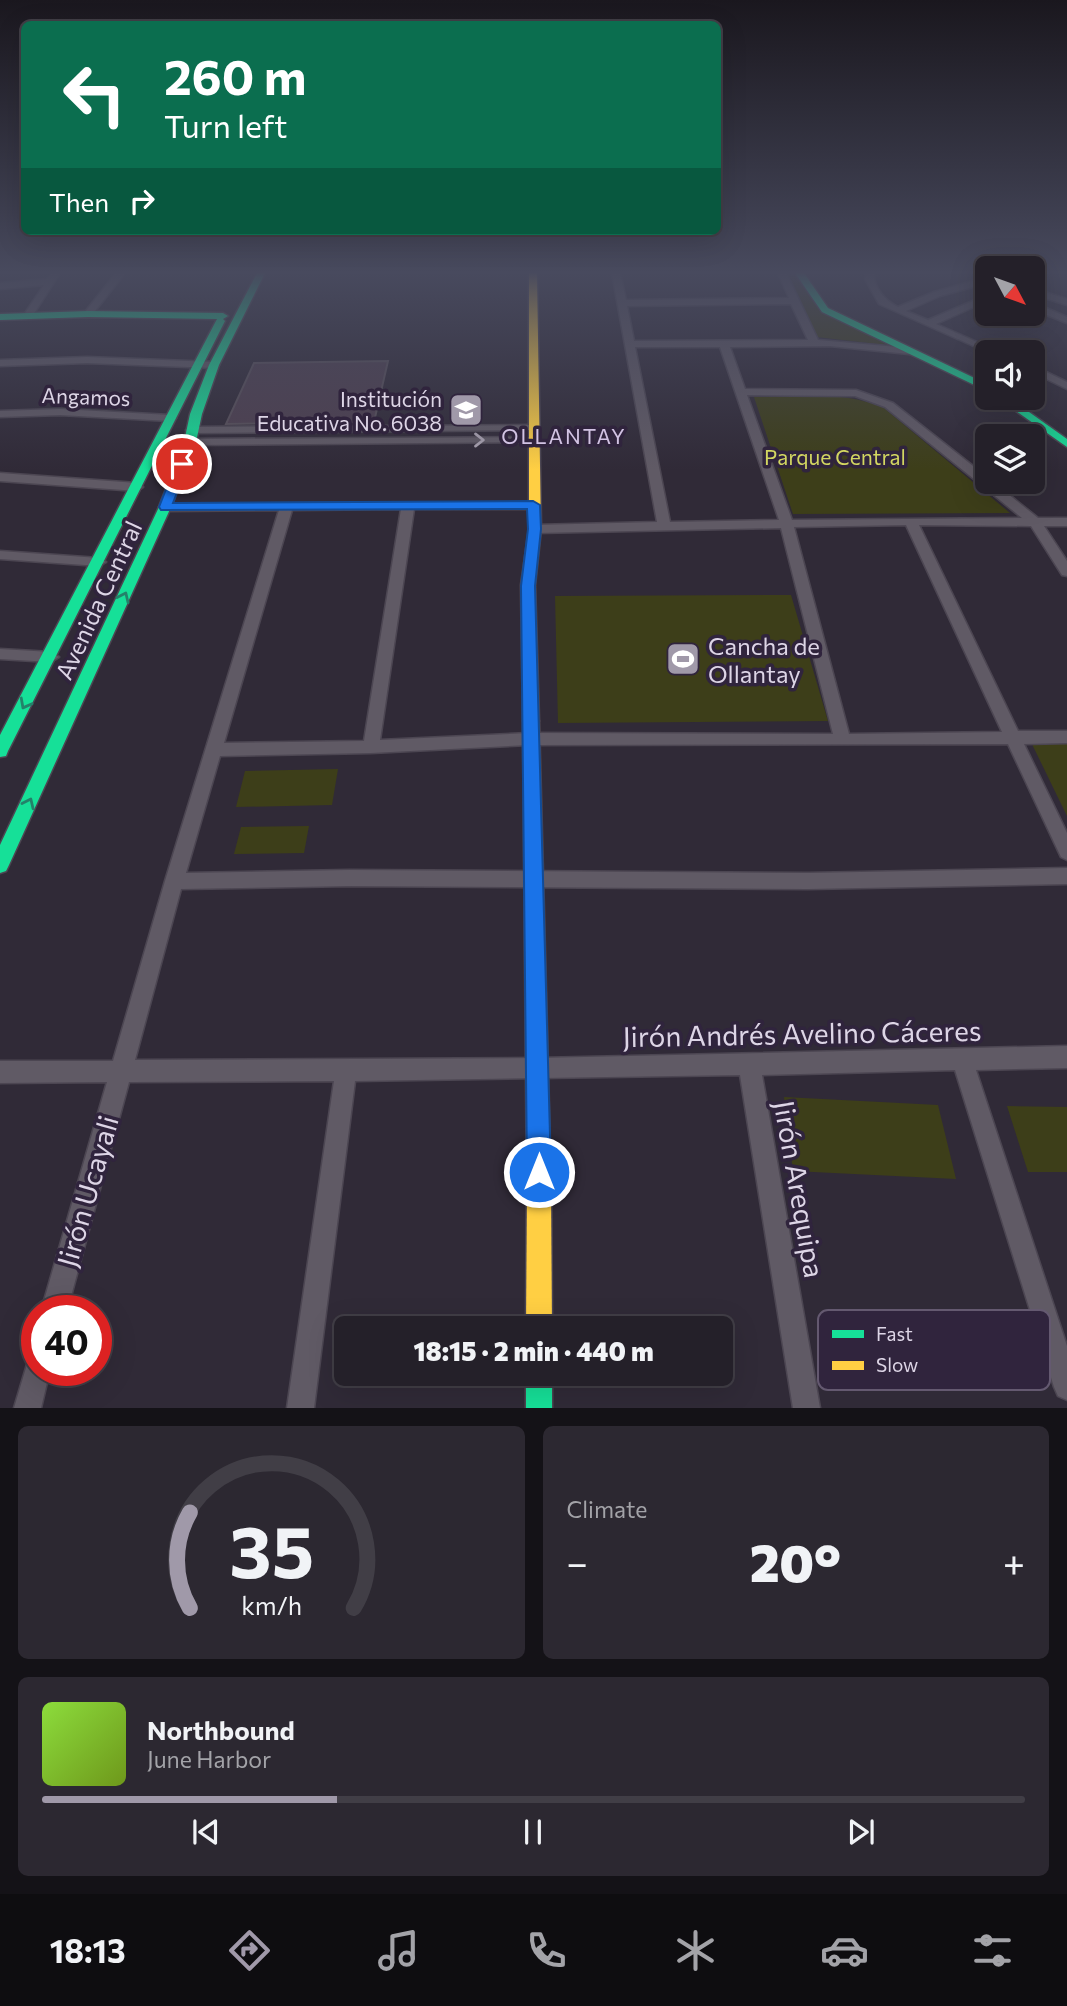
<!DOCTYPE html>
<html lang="en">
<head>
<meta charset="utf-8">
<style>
	:root { --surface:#242029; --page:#2c2831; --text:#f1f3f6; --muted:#a3a3a8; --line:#413e46; --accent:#a099a9 }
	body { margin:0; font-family:Commissioner,sans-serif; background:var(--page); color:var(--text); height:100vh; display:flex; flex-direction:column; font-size:26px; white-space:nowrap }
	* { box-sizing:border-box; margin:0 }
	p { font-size:23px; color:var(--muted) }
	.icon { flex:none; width:38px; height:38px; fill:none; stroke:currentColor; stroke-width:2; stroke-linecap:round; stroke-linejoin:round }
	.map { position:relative; height:1408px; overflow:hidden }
	.side { display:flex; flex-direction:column; gap:18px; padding:18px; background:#141217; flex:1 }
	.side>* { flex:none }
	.hud { position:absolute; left:21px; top:21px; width:700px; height:214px; border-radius:10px; box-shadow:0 7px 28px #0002,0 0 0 2px var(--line); background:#0b6e4f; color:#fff; overflow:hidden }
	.needle { width:46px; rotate:131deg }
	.buttons { position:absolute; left:975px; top:256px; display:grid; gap:14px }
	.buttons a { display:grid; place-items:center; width:70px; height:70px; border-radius:10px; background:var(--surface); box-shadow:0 7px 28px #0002,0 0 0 2px var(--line); font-size:35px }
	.speed { position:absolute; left:21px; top:1295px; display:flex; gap:14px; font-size:35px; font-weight:700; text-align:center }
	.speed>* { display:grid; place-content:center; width:91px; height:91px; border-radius:50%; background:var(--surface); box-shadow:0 7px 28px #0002,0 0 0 2px var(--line); line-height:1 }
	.speed .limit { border:10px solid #d22; background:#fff; color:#111 }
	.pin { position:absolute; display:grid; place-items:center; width:60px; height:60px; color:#fff; margin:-30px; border:4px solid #fff; border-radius:50%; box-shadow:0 2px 7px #0007 }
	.me { position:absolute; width:77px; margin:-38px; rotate:0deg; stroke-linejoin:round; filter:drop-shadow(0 0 5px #0008) }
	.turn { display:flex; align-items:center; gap:24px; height:147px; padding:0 28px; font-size:32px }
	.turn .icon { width:91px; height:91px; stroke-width:2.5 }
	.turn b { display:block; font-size:49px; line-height:60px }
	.then { display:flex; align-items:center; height:66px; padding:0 28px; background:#0003; gap:14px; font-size:26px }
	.big { font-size:52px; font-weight:800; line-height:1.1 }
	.side .tile { flex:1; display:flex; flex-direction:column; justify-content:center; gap:10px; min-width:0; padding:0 24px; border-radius:10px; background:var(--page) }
	.side .dial { align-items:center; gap:0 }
	.dial svg { height:182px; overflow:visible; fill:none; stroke:var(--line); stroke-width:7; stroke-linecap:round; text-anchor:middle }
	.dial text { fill:var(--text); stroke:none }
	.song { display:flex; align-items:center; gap:21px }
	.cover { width:84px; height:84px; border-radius:10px; background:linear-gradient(135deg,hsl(90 70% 55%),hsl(80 70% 35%)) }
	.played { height:7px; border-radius:4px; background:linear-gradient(90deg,var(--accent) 30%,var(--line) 30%) }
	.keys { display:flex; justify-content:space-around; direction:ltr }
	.heat { display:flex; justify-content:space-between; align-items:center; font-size:38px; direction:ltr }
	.side .tiles { flex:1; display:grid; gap:18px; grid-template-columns:1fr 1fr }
	.tile:last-child { grid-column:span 2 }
	.trip { position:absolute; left:334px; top:1316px; width:399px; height:70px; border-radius:10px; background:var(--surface); box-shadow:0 7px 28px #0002,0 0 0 2px var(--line); font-weight:800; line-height:70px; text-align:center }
	.dock { display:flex; height:112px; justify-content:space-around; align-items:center; background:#0e0d10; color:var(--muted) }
	.dock .icon { width:49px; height:49px }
	.dock .on { color:var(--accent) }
	.dock b { font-size:32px; color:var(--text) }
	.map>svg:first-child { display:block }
	.green { fill:#3d3e19 }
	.building { fill:#4d3f4f; stroke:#58505a; stroke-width:2 }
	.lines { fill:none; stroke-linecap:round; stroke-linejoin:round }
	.street-casing { stroke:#4c4652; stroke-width:3 }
	.fast-casing { stroke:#4c4652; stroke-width:3 }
	.slow-casing { stroke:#4c4652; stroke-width:3 }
	.street { fill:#605a65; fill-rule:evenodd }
	.fast { fill:#16e098; fill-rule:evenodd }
	.slow { fill:#ffcf43; fill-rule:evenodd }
	.oneway { stroke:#aba4b2 }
	.oneway2 { stroke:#23826a }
	.route { fill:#1a73e8; stroke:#114b97; stroke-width:2 }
	.labels { text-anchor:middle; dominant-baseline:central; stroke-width:7; stroke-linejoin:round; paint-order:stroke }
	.far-street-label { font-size:21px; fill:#ddd5e6; stroke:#30243d }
	.far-poi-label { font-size:21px; fill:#ddd5e6; stroke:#30243d; text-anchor:end }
	.far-neighbourhood-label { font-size:21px; letter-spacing:2px; fill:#d2c3e3; stroke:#30243d }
	.far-park-label { font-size:21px; fill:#d3d761; stroke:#30243d }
	.street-label { font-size:24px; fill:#ddd5e6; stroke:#30243d }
	.poi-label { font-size:24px; fill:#ddd5e6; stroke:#30243d; text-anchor:start }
	.near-street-label { font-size:28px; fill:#ddd5e6; stroke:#30243d }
	.key { fill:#30243d; stroke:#645970; stroke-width:2 }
	.key-label { font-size:19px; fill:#ddd5e6 }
</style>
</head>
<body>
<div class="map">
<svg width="1067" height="1408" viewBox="0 0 1067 1408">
	<rect width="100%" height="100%" fill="#302a37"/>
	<g class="green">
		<polygon points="786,273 794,273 816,305 887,345 816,337"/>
		<path d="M754 397C796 397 845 390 884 408L1010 513 793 514Z"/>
		<polygon points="791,595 828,721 558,723 555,596"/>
		<polygon points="1030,740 1067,740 1067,816"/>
		<polygon points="338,769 332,805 236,807 245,771"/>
		<polygon points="309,826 304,853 234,854 241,827"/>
		<polygon points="784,1097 938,1105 956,1179 793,1171"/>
		<polygon points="1007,1106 1067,1107 1067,1172 1028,1172"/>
	</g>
	<polygon class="building" points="388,361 374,422 226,424 254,363"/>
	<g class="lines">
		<defs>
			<g id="street">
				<polygon points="52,273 60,273 31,318 23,316 44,285 0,289 0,283 47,279"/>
				<polygon points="116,273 125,273 91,316 85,316 85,312"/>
				<path d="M612 273H620L626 300 789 298 778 273H786L818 340 909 348 914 351 909 354 830 346 730 347 745 389 856 390 893 403 987 477V481H992L1038 518H1067V526H1044L1067 561V576L1062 575 1031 526 919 525 1018 731H1067V743L1024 744 1067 833V860L1061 857 1008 744 529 745 371 753 220 756 186 873 349 870 808 873 1067 868V884L808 889 349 886 181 889 135 1060 539 1058 1067 1046V1068L976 1070 1067 1346V1400L1058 1396 1054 1387 955 1070 762 1075 820 1408H793L740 1075 355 1081 314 1408H287L334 1081 129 1082 67 1311H41L107 1082 0 1083V1061H113L165 881 279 510 165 511 159 507 161 504 537 502 539 505 533 509H414L380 740 529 733 833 734 781 528 535 533 529 529 535 525 657 522ZM791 304 808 340 634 341 627 306ZM635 347H720L779 520 670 522ZM747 395 855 396 885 407 1022 518 792 520ZM401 509 364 741 224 743 292 510ZM906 525 1002 732 849 734 794 527Z"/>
				<path d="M866 273H874C873 288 886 301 898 307L934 292 987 277V283L940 296 906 311 928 320 987 295V301L936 324 1000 352H987L879 304 865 279Z"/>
				<polygon points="1032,288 1067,299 1067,305 1032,294"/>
				<polygon points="1032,302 1067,317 1067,323 1032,309"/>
				<polygon points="87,357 214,362 219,365 214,368 87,363 0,366 0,360"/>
				<polygon points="1032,365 1067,382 1067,389 1032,372"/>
				<polygon points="60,409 170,415 176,418 170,421 60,415 0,417 0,411"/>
				<polygon points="533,425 537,426 537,430 192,433 186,430 192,427"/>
				<polygon points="533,437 539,440 537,442 190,445 184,442 190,439"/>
				<polygon points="0,473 137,483 143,487 137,491 0,481"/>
				<polygon points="0,551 99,558 106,562 99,566 0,559"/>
				<polygon points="0,649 51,652 59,657 51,662 0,659"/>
				<polygon points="37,1357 37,1370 50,1370 41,1408 14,1408 28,1361"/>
			</g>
			<g id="fast">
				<polygon points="257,273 265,273 219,365 202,414 196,442 171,507 9,865 6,871 0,873 0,845 159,507 184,442 190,414 209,365"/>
				<polygon points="795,273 804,273 828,308 987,384 987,391 822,312"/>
				<polygon points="88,311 223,313 228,316 223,319 225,321 8,751 6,756 0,757 0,735 217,319 88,317 0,320 0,314"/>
				<polygon points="996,397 1008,397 1067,439 1067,447"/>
				<polygon points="531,715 537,717 539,721 551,1188 547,1196 539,1200 531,1196 527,1188 523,721 525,717"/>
				<rect x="526" y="1374" width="26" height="34"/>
			</g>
			<g id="slow">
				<polygon points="529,273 537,273 541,529 535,585 539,721 537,725 525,725 523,721 521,585 529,529"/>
				<polygon points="539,1176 547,1180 551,1188 552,1328 526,1328 527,1188 531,1180"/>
			</g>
		</defs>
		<use href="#street" class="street-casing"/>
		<use href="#fast" class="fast-casing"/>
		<use href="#slow" class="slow-casing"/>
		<use href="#street" class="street"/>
		<use href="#fast" class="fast"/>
		<use href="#slow" class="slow"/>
	</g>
	<defs><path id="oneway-chevron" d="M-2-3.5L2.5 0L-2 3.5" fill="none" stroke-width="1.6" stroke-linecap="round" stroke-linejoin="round" transform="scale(1.75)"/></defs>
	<use class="oneway" href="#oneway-chevron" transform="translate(479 440)"/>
	<g class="oneway2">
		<use href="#oneway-chevron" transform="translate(124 597) rotate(-65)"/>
		<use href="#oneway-chevron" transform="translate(25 704) rotate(118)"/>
		<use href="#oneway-chevron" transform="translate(29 803) rotate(-65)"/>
	</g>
	<linearGradient id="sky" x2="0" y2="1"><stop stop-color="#1a171e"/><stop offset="0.58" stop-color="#484a5e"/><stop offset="1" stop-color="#484a5e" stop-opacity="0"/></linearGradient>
	<rect width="1067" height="470" fill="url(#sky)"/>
	<polygon class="route" points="182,460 188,464 173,503 533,501 540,505 541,529 535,586 551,1172 547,1181 539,1184 531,1181 527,1172 521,586 528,529 527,509 161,510 159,507 176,464"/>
	<defs>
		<symbol id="school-square" viewBox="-11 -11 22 22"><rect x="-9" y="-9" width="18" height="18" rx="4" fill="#a099a9" stroke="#30243d"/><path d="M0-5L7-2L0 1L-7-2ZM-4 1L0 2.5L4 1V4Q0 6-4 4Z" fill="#fff"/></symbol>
		<symbol id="stadium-square" viewBox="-11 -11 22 22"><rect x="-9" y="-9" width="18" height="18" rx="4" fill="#a099a9" stroke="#30243d"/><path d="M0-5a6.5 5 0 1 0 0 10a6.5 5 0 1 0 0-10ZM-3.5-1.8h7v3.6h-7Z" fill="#fff"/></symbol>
	</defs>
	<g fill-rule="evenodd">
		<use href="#school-square" x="447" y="391" width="38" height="38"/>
		<use href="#stadium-square" x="664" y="640" width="38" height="38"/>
	</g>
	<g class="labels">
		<g class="far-street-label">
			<text transform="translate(86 396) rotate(2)">Angamos</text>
		</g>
		<g class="far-poi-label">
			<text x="442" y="398">Institución<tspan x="442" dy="24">Educativa No. 6038</tspan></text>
		</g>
		<g class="far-neighbourhood-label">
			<text x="564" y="435">OLLANTAY</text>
		</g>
		<g class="far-park-label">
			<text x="835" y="456">Parque Central</text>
		</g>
		<g class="street-label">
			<text transform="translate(98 600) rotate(-65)">Avenida Central</text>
		</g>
		<g class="poi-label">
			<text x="708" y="645">Cancha de<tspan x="708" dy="28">Ollantay</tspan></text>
		</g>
		<g class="near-street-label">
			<text transform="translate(802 1033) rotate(-1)">Jirón Andrés Avelino Cáceres</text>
			<text transform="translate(800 1189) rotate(80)">Jirón Arequipa</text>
			<text transform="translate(87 1191) rotate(-74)">Jirón Ucayali</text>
		</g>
	</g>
	<rect x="818" y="1310" width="232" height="80" rx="10" class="key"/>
	<rect x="832" y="1330" width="32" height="8" fill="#16e098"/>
	<rect x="832" y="1361" width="32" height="9" fill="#ffcf43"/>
	<g class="key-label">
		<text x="876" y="1341">Fast</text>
		<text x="876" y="1372">Slow</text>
	</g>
</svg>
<div class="buttons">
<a><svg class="needle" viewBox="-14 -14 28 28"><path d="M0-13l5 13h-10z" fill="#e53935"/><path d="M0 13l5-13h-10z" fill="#a3a3a8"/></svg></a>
<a><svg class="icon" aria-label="sound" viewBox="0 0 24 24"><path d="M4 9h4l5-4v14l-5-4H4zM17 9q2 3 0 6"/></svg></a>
<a><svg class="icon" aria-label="layers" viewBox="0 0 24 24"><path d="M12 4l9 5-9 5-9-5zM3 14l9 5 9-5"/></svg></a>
</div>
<div class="speed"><div class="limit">40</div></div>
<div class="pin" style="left:182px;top:464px;background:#d93025"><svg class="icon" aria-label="arrive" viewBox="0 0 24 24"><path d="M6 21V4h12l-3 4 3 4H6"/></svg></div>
<svg class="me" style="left:539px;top:1172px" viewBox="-20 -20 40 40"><circle r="17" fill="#1a73e8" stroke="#fff" stroke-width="3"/><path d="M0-11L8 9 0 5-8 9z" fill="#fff"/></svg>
<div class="trip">18:15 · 2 min · 440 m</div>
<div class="hud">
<div class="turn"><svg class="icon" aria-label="left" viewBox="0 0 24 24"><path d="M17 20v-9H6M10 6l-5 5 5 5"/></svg><div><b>260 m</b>Turn left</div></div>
<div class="then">Then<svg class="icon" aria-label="right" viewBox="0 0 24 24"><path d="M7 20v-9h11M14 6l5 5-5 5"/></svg></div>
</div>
</div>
<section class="side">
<div class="tiles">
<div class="tile dial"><svg viewBox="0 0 100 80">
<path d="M14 69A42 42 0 1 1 86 69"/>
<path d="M14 69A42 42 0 0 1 14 27" stroke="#a099a9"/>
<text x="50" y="56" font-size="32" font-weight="700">35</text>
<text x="50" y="72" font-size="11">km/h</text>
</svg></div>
<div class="tile"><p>Climate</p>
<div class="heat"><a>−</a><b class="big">20°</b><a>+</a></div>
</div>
<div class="tile">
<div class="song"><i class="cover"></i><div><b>Northbound</b><p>June Harbor</p></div></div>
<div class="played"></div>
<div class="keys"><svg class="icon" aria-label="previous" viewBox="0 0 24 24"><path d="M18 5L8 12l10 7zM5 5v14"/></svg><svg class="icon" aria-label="pause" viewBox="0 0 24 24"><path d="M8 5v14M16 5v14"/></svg><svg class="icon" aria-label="next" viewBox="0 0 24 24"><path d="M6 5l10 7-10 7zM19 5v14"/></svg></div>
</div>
</div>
</section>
<nav class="dock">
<b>18:13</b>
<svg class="icon on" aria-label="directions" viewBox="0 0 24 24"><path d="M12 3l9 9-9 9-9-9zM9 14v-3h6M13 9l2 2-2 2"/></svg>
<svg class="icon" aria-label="music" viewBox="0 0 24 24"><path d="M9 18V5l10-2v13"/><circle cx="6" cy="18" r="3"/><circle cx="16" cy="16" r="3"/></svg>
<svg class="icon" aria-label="phone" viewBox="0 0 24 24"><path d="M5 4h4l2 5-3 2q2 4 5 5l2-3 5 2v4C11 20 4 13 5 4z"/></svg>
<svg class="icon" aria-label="climate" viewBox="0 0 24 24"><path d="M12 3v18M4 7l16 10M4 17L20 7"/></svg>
<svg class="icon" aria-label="car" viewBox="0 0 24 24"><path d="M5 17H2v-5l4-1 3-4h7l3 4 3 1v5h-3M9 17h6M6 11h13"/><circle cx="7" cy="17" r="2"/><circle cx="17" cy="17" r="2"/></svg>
<svg class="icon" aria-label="filters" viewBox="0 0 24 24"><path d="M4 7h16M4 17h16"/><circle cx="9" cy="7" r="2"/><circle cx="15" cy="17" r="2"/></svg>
</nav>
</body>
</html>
